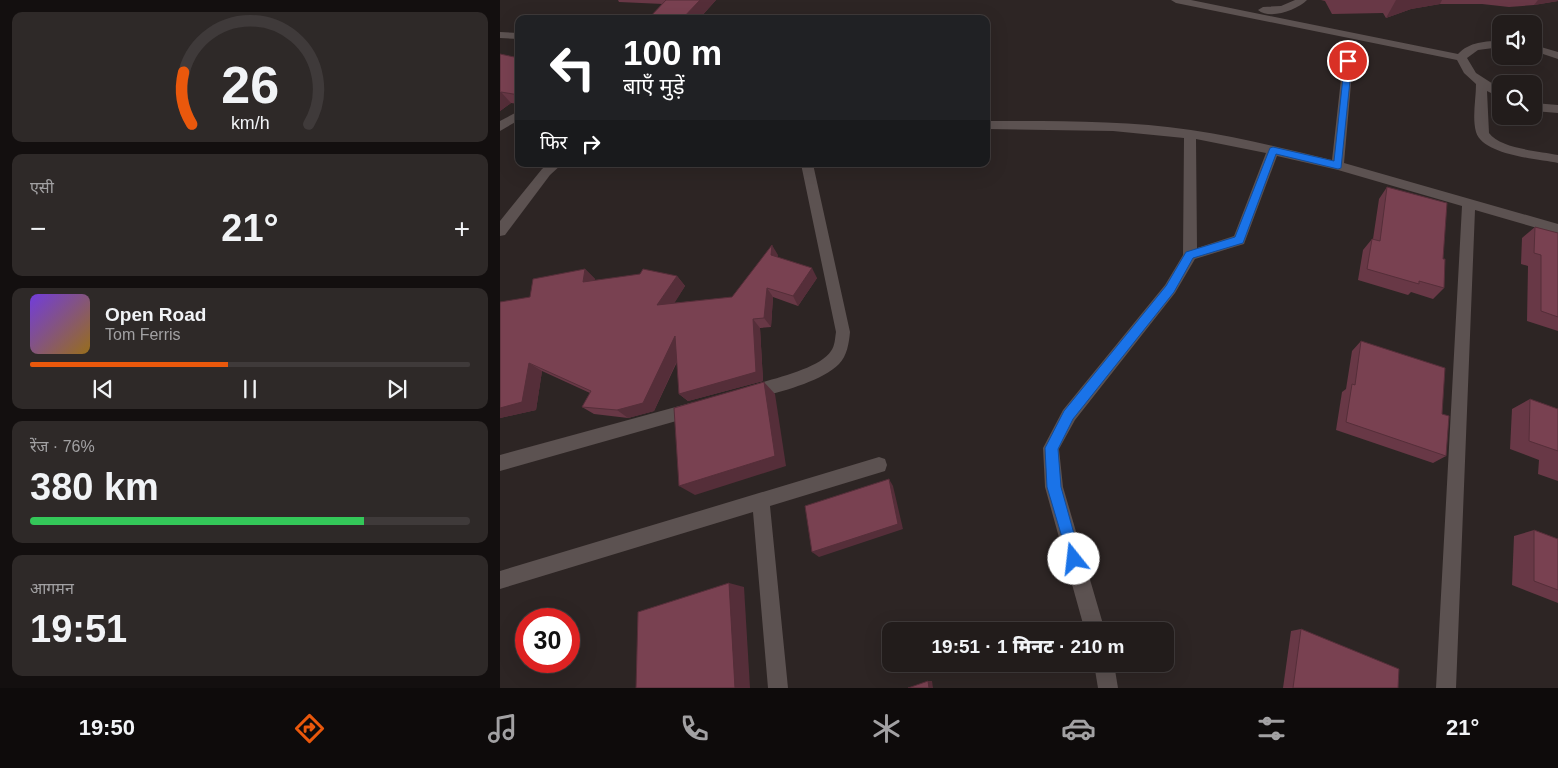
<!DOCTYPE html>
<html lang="hi">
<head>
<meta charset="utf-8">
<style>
	:root { --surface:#221c1b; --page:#2e2928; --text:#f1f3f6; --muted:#a2a1a3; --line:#3f3a3a; --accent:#ea580c }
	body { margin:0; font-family:Helvetica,"Noto Sans Devanagari",sans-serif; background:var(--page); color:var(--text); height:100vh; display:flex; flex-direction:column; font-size:19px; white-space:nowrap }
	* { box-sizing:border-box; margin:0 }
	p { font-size:16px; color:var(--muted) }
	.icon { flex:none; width:28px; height:28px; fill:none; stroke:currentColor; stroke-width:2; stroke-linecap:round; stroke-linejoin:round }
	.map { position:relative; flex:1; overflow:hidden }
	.sheet { display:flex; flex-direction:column; gap:12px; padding:12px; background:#130f0f; width:500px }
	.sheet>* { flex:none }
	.top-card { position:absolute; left:15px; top:15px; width:475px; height:152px; border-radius:10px; box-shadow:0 5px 20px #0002,0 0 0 1px var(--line); background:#202124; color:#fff; overflow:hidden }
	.buttons { position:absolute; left:992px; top:15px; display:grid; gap:10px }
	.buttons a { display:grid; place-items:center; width:50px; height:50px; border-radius:10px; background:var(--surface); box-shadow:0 5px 20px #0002,0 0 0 1px var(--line); font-size:25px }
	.speed { position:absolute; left:15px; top:608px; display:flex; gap:10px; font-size:25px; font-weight:700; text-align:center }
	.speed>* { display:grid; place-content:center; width:65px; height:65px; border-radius:50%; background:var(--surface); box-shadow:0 5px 20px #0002,0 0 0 1px var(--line); line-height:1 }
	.speed .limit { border:8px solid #d22; background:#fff; color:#111 }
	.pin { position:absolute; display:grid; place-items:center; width:42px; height:42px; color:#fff; margin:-21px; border:2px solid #fff; border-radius:50%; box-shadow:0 1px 5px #0007 }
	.me { position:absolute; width:55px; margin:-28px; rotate:344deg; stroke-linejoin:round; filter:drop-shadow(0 0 4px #0008) }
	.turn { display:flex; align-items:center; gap:18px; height:105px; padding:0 25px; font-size:22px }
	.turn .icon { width:65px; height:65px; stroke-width:2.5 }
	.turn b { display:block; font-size:35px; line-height:42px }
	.then { display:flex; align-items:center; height:48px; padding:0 25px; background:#0003; gap:10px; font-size:19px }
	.big { font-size:38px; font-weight:800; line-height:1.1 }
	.sheet .card { flex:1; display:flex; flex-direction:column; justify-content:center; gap:8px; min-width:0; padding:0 18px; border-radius:10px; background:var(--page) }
	.sheet .dial { align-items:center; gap:0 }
	.dial svg { height:130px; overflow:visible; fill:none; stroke:var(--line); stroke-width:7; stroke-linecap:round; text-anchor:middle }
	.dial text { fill:var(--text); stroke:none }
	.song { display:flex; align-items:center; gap:15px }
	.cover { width:60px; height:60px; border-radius:8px; background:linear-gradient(135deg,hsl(260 70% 55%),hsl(40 70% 35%)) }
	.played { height:5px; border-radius:2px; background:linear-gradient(90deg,var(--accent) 45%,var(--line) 45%) }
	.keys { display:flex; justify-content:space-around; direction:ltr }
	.heat { display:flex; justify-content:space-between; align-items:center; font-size:28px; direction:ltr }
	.charge { height:8px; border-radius:4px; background:linear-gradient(90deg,#34c759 76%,var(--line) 0) }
	.trip { position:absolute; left:382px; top:622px; width:292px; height:50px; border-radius:10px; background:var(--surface); box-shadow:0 5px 20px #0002,0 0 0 1px var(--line); font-weight:800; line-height:50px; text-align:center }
	.tab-bar { display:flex; height:80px; justify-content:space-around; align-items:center; background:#0e0b0b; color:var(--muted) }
	.tab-bar .icon { width:35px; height:35px }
	.tab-bar .selected { color:var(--accent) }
	.tab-bar b { font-size:22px; color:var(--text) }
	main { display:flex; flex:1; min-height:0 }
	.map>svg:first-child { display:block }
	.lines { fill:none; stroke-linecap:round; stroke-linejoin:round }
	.minor { fill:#5c5251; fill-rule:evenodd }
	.wall { fill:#683846 }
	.shaded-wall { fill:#552e39 }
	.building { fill:#794151; stroke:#552e39 }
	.route { fill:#1a73e8; stroke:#114b97 }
</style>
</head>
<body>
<main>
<section class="sheet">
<div class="card dial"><svg viewBox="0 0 100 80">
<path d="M14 69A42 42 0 1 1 86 69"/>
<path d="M14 69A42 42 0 0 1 9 37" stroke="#ea580c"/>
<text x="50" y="56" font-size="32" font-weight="700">26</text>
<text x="50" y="72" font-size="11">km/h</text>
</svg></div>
<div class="card"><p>एसी</p>
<div class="heat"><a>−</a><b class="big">21°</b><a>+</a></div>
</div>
<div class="card">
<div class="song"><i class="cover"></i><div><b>Open Road</b><p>Tom Ferris</p></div></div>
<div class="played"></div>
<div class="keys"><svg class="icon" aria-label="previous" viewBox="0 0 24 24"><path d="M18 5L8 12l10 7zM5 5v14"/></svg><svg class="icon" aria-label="pause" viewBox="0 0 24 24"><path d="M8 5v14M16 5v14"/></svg><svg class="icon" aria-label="next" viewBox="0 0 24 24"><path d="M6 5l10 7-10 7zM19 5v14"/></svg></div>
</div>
<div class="card"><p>रेंज · 76%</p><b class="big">380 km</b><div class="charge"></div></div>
<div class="card"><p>आगमन</p><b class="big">19:51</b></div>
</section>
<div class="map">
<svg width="1058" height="688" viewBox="0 0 1058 688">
	<rect width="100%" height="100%" fill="#2d2524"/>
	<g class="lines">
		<g class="minor">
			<path d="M671 0H691L958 54C969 42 986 41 1001 41V47L978 50 967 58 976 73 1001 89V98L987 91 989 133C1001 149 1039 151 1058 155V163C1037 159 983 155 976 132 972 117 976 99 976 84L964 73 957 60 676 3Z"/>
			<path d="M795 0H807C797 10 770 20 758 10L763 7 781 6Z"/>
			<polygon points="0,32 19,33 19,39 0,38"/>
			<polygon points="1034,45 1058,52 1058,59 1034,51"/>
			<path d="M848 58 853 61 844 163 1058 224V234L975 210 956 688H936L962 206 838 170 777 156 744 244 695 259 675 293 575 420 559 449 563 487 605 631H585L545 487 543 448 563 410 665 285 683 255 684 138 613 131 486 129V121C554 121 624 120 691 130 739 137 786 149 832 160L843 61ZM696 139 766 153 734 236 697 248Z"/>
			<polygon points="1034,103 1058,105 1058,113 1034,111"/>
			<polygon points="15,113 19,114 19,120 0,131 0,121"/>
			<polygon points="48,164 62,164 50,175 5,235 0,236 0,221 42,169"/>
			<path d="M301 164H313L350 332C349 343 347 356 339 364 320 383 275 393 250 400L244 398 242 393 244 388C266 380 319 370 331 351 335 346 335 338 336 332Z"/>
			<polygon points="194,402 200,404 202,409 200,414 194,416 0,471 0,455"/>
			<polygon points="379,457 385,459 387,465 385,471 270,506 288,688 268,688 253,512 0,589 0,571"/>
			<polygon points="594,664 614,664 618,688 598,688"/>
		</g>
	</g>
	<g class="wall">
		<polygon points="118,0 216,0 199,19 163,4 119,2"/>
		<polygon points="821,0 1058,0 1058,1 1034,5 1009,7 982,4 940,4 911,9 886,18 883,13 832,14 825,1"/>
		<polygon points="0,54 19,58 19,104 11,103 0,111"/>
		<polygon points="887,187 943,259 944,288 933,299 911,292 908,295 858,280 863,250 872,239 873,239 879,199"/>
		<polygon points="1035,227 1058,233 1058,331 1027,321 1028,266 1021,264 1022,238"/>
		<polygon points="278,255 277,257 317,278 298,306 273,297 271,327 260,328 263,381 188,401 179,394 177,362 154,411 128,418 94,414 82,407 90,393 42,371 36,410 0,418 30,297 85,269 95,279 95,280 177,276 185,286 174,303 232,297"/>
		<polygon points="861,341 942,414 946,456 933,463 836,430 842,392 846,389 852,351"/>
		<polygon points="1030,399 1058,409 1058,481 1038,474 1039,460 1010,449 1012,409"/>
		<polygon points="1034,530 1058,539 1058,603 1012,585 1014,536"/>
		<polygon points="801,629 898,688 783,688 791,631"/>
	</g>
	<g class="shaded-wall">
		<polygon points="200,0 216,0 199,19 182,19"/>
		<polygon points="896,0 942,0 940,4 911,9 886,18"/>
		<polygon points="1038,0 1058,0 1058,1 1034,5"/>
		<polygon points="1,92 11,103 0,111 0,93"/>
		<polygon points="272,245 278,255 277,265 271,255"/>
		<polygon points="312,268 317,278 298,306 293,296"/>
		<polygon points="85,269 95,279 94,292 83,282"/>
		<polygon points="177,276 185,286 167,315 157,305"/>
		<polygon points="267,288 273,297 271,327 264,318"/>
		<polygon points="253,319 260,328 263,381 188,401 179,394"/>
		<polygon points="175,336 184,345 154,411 128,418 117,410"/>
		<polygon points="29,363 42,371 36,410 0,418 0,408"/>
		<polygon points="264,382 275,394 286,466 195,495 179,486"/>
		<polygon points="389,479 393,486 403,529 319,557 312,552"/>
		<polygon points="229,583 244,587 250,688 235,688"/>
		<polygon points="428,681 432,681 433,688 429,688"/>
	</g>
	<g class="building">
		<polygon points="166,0 200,0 182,19 148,19"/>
		<polygon points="0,54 19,58 19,95 1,92 0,93"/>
		<polygon points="887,187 947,203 943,259 945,259 944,288 919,281 919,284 867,269 872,239 880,241"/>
		<polygon points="1035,227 1058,233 1058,317 1041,311 1041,255 1034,253"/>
		<polygon points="272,245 271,255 312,268 293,296 267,288 264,318 253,319 256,372 179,394 175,336 143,403 117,410 82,407 91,391 29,363 22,402 0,408 0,302 30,297 33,279 85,269 83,282 140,274 143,269 177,276 157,305 232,297"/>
		<polygon points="861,341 945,368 942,414 949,416 946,456 846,422 852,384 855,385"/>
		<polygon points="264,382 275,456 179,486 174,408"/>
		<polygon points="1030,399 1058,409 1058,451 1029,441"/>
		<polygon points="389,479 398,524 312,552 305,506"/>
		<polygon points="1034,530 1058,539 1058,590 1034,581"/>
		<polygon points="229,583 235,688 136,688 138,612"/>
		<polygon points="801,629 899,669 898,688 793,688"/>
		<polygon points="428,681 429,688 408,688"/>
	</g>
	<polygon class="route" points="845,59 852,61 841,168 838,169 776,154 743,243 693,258 674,292 573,419 558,449 561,487 581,559 579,564 574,566 570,564 547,487 545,448 564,411 666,286 686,252 735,237 770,148 773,147 834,161"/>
</svg>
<div class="buttons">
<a><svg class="icon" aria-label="sound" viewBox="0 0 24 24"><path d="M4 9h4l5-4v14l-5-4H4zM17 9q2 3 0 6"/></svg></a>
<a><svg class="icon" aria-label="search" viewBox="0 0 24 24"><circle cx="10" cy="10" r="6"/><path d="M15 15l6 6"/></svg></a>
</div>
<div class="speed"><div class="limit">30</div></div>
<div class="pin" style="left:848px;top:61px;background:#d93025"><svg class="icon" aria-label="arrive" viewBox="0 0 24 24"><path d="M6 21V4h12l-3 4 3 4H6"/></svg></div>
<svg class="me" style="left:574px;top:559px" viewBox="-20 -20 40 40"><circle r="19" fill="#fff"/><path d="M0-13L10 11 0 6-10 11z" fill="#1a73e8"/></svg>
<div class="trip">19:51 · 1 मिनट · 210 m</div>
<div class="top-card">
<div class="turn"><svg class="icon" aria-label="left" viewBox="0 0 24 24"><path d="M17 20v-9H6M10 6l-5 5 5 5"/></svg><div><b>100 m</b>बाएँ मुड़ें</div></div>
<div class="then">फिर<svg class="icon" aria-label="right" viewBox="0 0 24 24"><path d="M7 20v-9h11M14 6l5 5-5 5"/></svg></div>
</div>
</div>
</main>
<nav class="tab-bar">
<b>19:50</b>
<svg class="icon selected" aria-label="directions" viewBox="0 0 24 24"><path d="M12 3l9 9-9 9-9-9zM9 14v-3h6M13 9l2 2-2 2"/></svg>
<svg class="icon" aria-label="music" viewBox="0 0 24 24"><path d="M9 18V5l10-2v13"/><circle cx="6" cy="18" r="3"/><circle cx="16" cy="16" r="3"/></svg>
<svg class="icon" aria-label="phone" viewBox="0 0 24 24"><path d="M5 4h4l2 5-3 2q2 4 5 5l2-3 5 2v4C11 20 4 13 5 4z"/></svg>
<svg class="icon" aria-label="climate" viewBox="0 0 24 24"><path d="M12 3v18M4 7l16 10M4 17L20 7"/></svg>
<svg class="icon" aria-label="car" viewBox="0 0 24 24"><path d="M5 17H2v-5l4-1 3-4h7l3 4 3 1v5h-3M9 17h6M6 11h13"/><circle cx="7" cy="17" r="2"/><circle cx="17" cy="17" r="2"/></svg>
<svg class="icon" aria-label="filters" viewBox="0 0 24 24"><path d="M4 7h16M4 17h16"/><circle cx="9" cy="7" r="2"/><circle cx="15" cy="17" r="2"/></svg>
<b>21°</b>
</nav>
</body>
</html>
